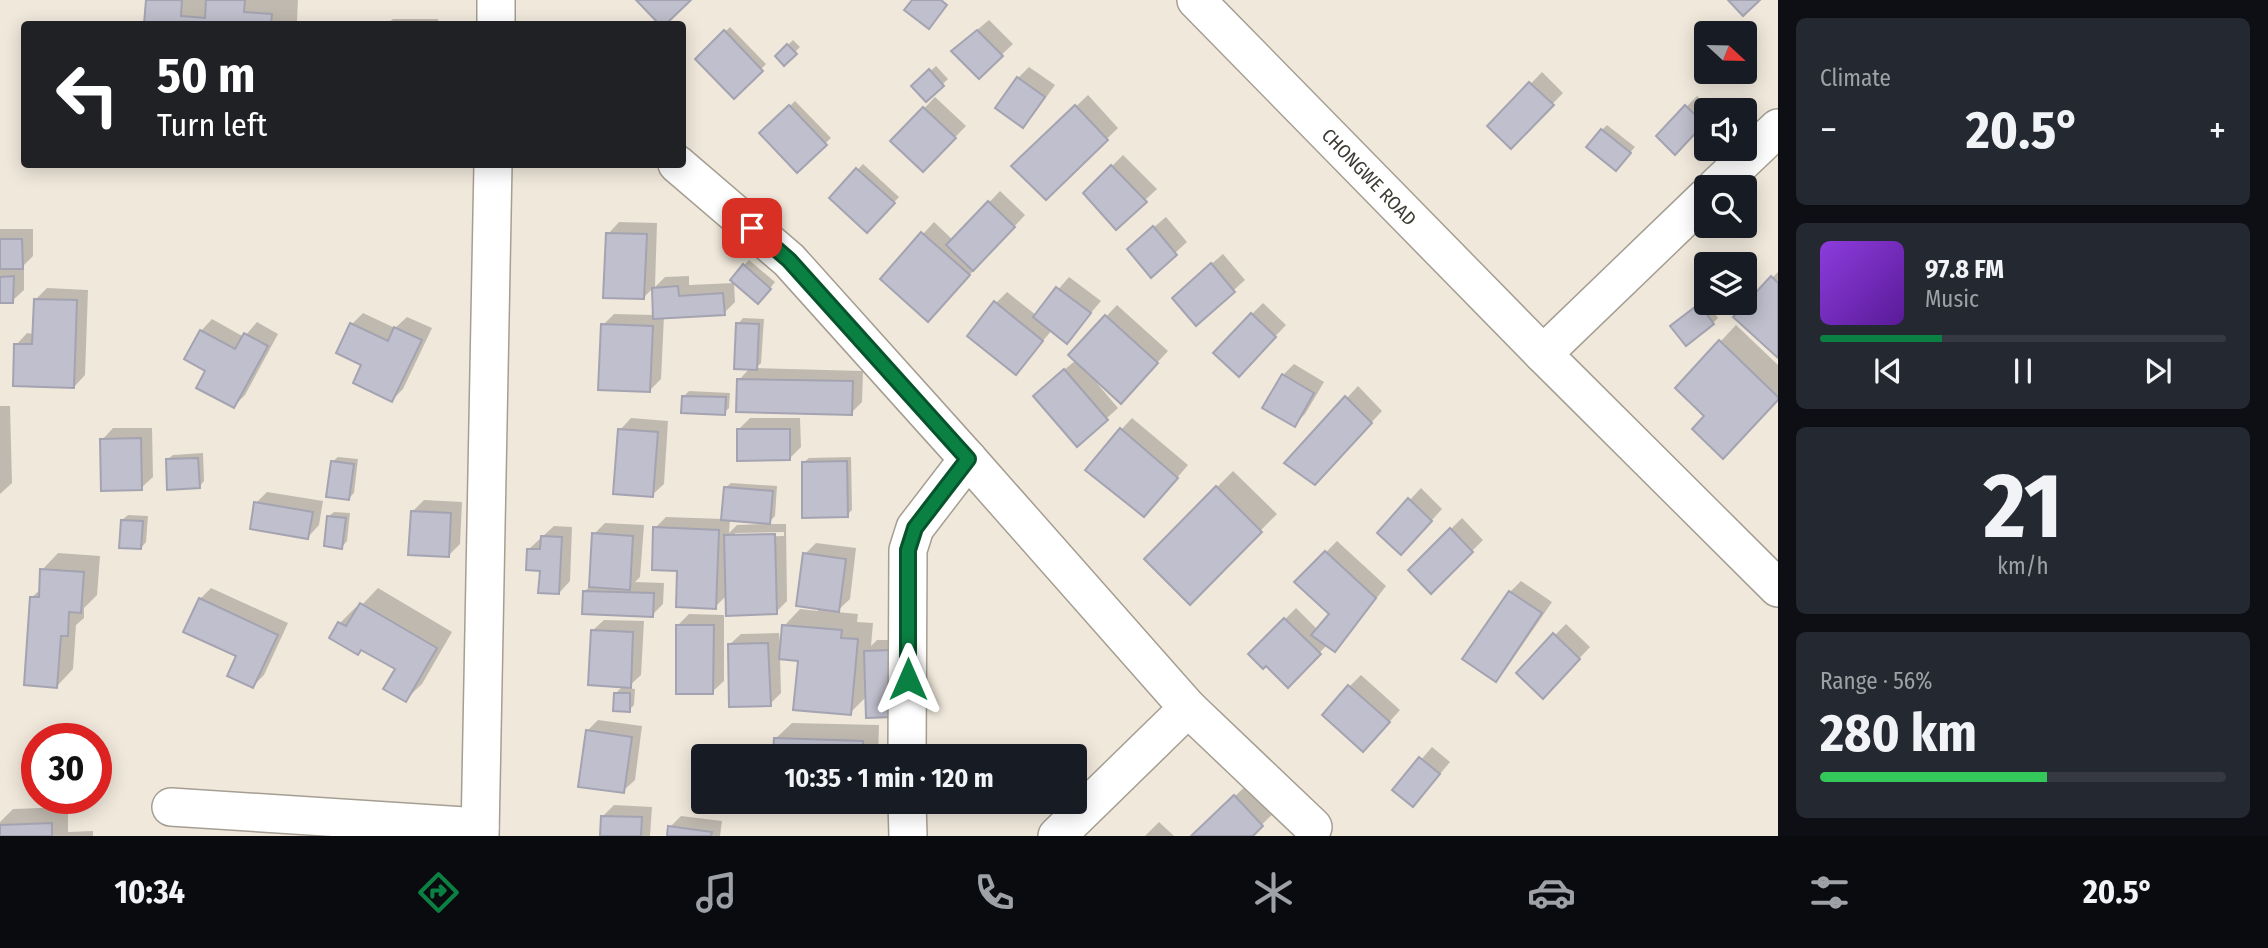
<!DOCTYPE html>
<html lang="en">
<head>
<meta charset="utf-8">
<style>
	:root { --surface:#171b24; --page:#242831; --text:#f1f3f6; --muted:#9ea1a6; --line:#363941; --accent:#0b8043 }
	body { margin:0; font-family:"Fira Sans Condensed",sans-serif; background:var(--page); color:var(--text); height:100vh; display:flex; flex-direction:column; font-size:26px; white-space:nowrap }
	* { box-sizing:border-box; margin:0 }
	p { font-size:23px; color:var(--muted) }
	.icon { flex:none; width:38px; height:38px; fill:none; stroke:currentColor; stroke-width:2; stroke-linecap:round; stroke-linejoin:round }
	.map { position:relative; flex:1; overflow:hidden }
	.side { display:flex; flex-direction:column; gap:18px; padding:18px; background:#0d0f14; width:490px }
	.side>* { flex:none }
	.guide { position:absolute; left:21px; top:21px; width:665px; height:147px; border-radius:7px; box-shadow:0 4px 18px #0003; background:#202124; color:#fff; overflow:hidden }
	.needle { width:46px; rotate:112deg }
	.buttons { position:absolute; left:1694px; top:21px; display:grid; gap:14px }
	.buttons a { display:grid; place-items:center; width:63px; height:63px; border-radius:7px; background:var(--surface); box-shadow:0 4px 18px #0003; font-size:35px }
	.speed { position:absolute; left:21px; top:723px; display:flex; gap:14px; font-size:35px; font-weight:700; text-align:center }
	.speed>* { display:grid; place-content:center; width:91px; height:91px; border-radius:50%; background:var(--surface); box-shadow:0 4px 18px #0003; line-height:1 }
	.speed .limit { border:10px solid #d22; background:#fff; color:#111 }
	.pin { position:absolute; display:grid; place-items:center; width:60px; height:60px; color:#fff; margin:-30px; border-radius:14px; box-shadow:0 4px 10px #0006 }
	.me { position:absolute; width:77px; margin:-38px; rotate:0deg; stroke-linejoin:round; filter:drop-shadow(0 0 5px #0008) }
	.turn { display:flex; align-items:center; gap:24px; height:147px; padding:0 21px; font-size:32px }
	.turn .icon { width:91px; height:91px; stroke-width:2.5 }
	.turn b { display:block; font-size:49px; line-height:60px }
	.big { font-size:52px; font-weight:700; line-height:1.1 }
	.side .card { flex:1; display:flex; flex-direction:column; justify-content:center; gap:10px; min-width:0; padding:0 24px; border-radius:10px; background:var(--page) }
	.side .dial { align-items:center; gap:0 }
	.dial b { font-size:91px; line-height:1 }
	.song { display:flex; align-items:center; gap:21px }
	.cover { width:84px; height:84px; border-radius:10px; background:linear-gradient(135deg,hsl(270 70% 55%),hsl(270 70% 35%)) }
	.played { height:7px; border-radius:4px; background:linear-gradient(90deg,var(--accent) 30%,var(--line) 30%) }
	.keys { display:flex; justify-content:space-around; direction:ltr }
	.heat { display:flex; justify-content:space-between; align-items:center; font-size:38px; direction:ltr }
	.charge { height:10px; border-radius:5px; background:linear-gradient(90deg,#34c759 56%,var(--line) 0) }
	.trip { position:absolute; left:691px; top:744px; width:396px; height:70px; border-radius:7px; background:var(--surface); box-shadow:0 4px 18px #0003; font-weight:700; line-height:70px; text-align:center }
	.tabs { display:flex; height:112px; justify-content:space-around; align-items:center; background:#090b0e; color:var(--muted) }
	.tabs .icon { width:49px; height:49px }
	.tabs .on { color:var(--accent) }
	.tabs b { font-size:32px; color:var(--text) }
	main { display:flex; flex:1; min-height:0 }
	.map>svg:first-child { display:block }
	.shadow { fill:#0003; fill-rule:evenodd }
	.building { fill:#bfbfcd; stroke:#a4a3b1; stroke-width:2 }
	.lines { fill:none; stroke-linecap:round; stroke-linejoin:round }
	.minor-casing { stroke:#a59e92; stroke-width:40 }
	.minor { stroke:#fff; stroke-width:37 }
	.route-casing { stroke:#07532c; stroke-width:18 }
	.route { stroke:#0b8043; stroke-width:12 }
	.labels { text-anchor:middle; dominant-baseline:central; stroke-width:5; stroke-linejoin:round; paint-order:stroke }
	.street-label { font-size:19px; fill:#3d3a34; stroke:#fff }
</style>
</head>
<body>
<main>
<div class="map">
<svg width="1778" height="836" viewBox="0 0 1778 836">
	<rect width="100%" height="100%" fill="#f0e8db"/>
	<g class="shadow">
		<polygon points="148,0 298,0 297,21 293,24 146,24"/>
		<polygon points="393,19 438,19 438,24 387,24"/>
		<polygon points="989,20 1013,44 979,76 965,40"/>
		<polygon points="730,27 766,64 734,97 697,59"/>
		<polygon points="793,40 800,47 784,63 777,56"/>
		<polygon points="936,66 948,79 926,100 914,86"/>
		<polygon points="1029,67 1055,85 1034,114 1023,125 1018,78"/>
		<polygon points="1542,72 1563,93 1511,147 1490,126"/>
		<polygon points="1088,95 1118,128 1046,198 1025,155"/>
		<polygon points="1697,96 1713,110 1706,110 1706,120 1675,152 1659,135"/>
		<polygon points="935,97 966,126 923,170 893,141"/>
		<polygon points="795,101 831,138 797,170 762,133"/>
		<polygon points="1607,125 1635,147 1621,163 1602,130"/>
		<polygon points="1123,155 1157,189 1116,227 1085,193"/>
		<polygon points="863,164 899,197 867,231 831,198"/>
		<polygon points="1000,191 1025,215 939,308 882,279 934,222 953,240"/>
		<polygon points="1166,217 1187,242 1151,275 1141,238"/>
		<polygon points="619,222 657,223 655,287 665,277 689,276 689,285 734,283 735,302 724,313 664,316 661,379 650,390 603,325 614,314 655,315 653,288 643,298 608,234"/>
		<polygon points="0,229 33,229 33,256 24,265 24,290 12,301 0,301"/>
		<polygon points="1223,254 1245,280 1196,324 1185,287"/>
		<polygon points="749,260 775,282 763,297 744,265"/>
		<polygon points="1778,272 1778,355 1772,278"/>
		<polygon points="1069,277 1101,301 1067,341 1052,330 1016,373 996,303 1007,292 1036,315"/>
		<polygon points="47,288 88,290 85,375 74,387 16,345 27,333 34,334 35,300"/>
		<polygon points="1705,300 1718,318 1713,323 1678,321"/>
		<polygon points="1263,303 1286,325 1250,363 1252,314"/>
		<polygon points="1117,305 1168,351 1132,390 1097,379 1095,381 1118,408 1077,445 1046,385 1076,360 1070,355"/>
		<polygon points="363,313 395,328 407,317 432,328 403,389 392,400 363,364 352,324"/>
		<polygon points="743,318 764,319 761,363 756,368 863,371 862,402 851,413 739,380 750,368 738,324"/>
		<polygon points="212,319 244,337 257,322 278,334 245,395 234,406 208,370 186,358 201,331"/>
		<polygon points="1736,325 1778,365 1778,399 1720,342"/>
		<polygon points="1294,364 1324,382 1305,414 1294,425 1283,375"/>
		<polygon points="1358,386 1382,411 1326,472 1287,463"/>
		<polygon points="689,391 730,393 729,408 724,413 684,396"/>
		<polygon points="0,406 10,406 12,483 0,494"/>
		<polygon points="631,418 668,421 664,484 652,495 620,430"/>
		<polygon points="750,418 800,418 801,447 790,458 738,430"/>
		<polygon points="1132,418 1188,465 1155,504 1121,430"/>
		<polygon points="113,428 152,428 153,477 141,488 102,440"/>
		<polygon points="203,453 204,481 199,487 167,460 173,455"/>
		<polygon points="338,457 358,459 354,493 349,498 332,462"/>
		<polygon points="851,457 852,510 847,515 803,463 809,458"/>
		<polygon points="1233,471 1277,514 1190,602 1146,559"/>
		<path d="M731 483 777 486 775 516 767 524H786L787 601 776 612 727 595 715 607 679 570 655 528 666 517 723 519 725 488ZM730 519 765 522V524L737 525 729 533ZM784 532V536L735 537V533Z"/>
		<polygon points="1421,488 1442,509 1412,542 1379,533"/>
		<polygon points="267,492 323,501 319,525 308,537 256,503"/>
		<polygon points="424,500 462,502 460,544 449,555 412,512"/>
		<polygon points="334,512 350,513 347,541 342,547 328,517"/>
		<polygon points="128,515 148,516 146,542 141,548 122,520"/>
		<polygon points="1462,518 1483,540 1431,592 1410,570"/>
		<polygon points="605,523 644,525 640,577 635,582 664,583 663,604 652,615 585,591 591,585 594,534"/>
		<polygon points="554,526 572,527 570,581 559,593 529,549"/>
		<polygon points="1337,541 1386,586 1346,638 1335,649 1328,644 1288,685 1266,664 1251,654 1296,608 1318,630 1332,614 1297,582"/>
		<polygon points="816,543 856,548 850,599 836,612 858,614 857,622 873,623 871,646 877,640 902,640 867,696 850,713 800,659 780,657 781,693 770,704 729,645 741,634 779,633 780,644 782,644 784,626 800,609 818,611 805,554"/>
		<polygon points="58,553 100,556 97,595 84,608 84,618 76,625 73,669 57,686 31,598 41,589 42,570"/>
		<polygon points="1521,581 1552,602 1506,669 1495,680 1510,592"/>
		<polygon points="211,588 288,623 264,675 253,686 239,656 200,599"/>
		<polygon points="378,588 452,632 422,684 405,700 397,668 340,623 356,607 359,608"/>
		<polygon points="689,614 724,615 724,681 712,692 678,625"/>
		<polygon points="604,620 644,621 641,675 627,688 635,689 634,705 629,710 616,693 624,685 592,631"/>
		<polygon points="1566,624 1590,647 1543,697 1555,635"/>
		<polygon points="1361,675 1400,710 1374,739 1350,686"/>
		<polygon points="598,720 642,726 635,780 623,791 587,731"/>
		<polygon points="792,723 879,725 878,756 775,756 775,739"/>
		<polygon points="1432,747 1450,762 1424,793 1395,790"/>
		<polygon points="1252,780 1278,809 1250,836 1193,836"/>
		<polygon points="724,802 745,802 745,806 739,811 723,809"/>
		<polygon points="614,805 652,807 650,836 602,836 603,816"/>
		<polygon points="68,807 68,832 93,831 93,836 0,836 0,822 13,809"/>
		<polygon points="681,816 722,821 720,836 668,836 670,827"/>
		<polygon points="1159,822 1174,836 1145,836"/>
	</g>
	<g class="building">
		<polygon points="146,0 182,0 181,16 205,18 206,0 245,0 244,12 272,14 271,24 144,24"/>
		<polygon points="636,0 691,0 666,24 659,24"/>
		<polygon points="912,0 941,0 947,5 929,29 904,10"/>
		<polygon points="1728,0 1760,0 1743,16"/>
		<polygon points="724,30 763,71 734,99 695,59"/>
		<polygon points="977,30 1003,56 979,79 951,51"/>
		<polygon points="787,44 797,54 784,66 775,56"/>
		<polygon points="929,69 944,86 926,102 911,86"/>
		<polygon points="1017,77 1045,97 1023,128 995,108"/>
		<polygon points="1529,82 1554,105 1511,149 1487,126"/>
		<polygon points="789,105 827,145 797,173 759,133"/>
		<polygon points="1075,105 1108,140 1046,200 1011,166"/>
		<polygon points="1685,105 1704,124 1675,155 1656,136"/>
		<polygon points="923,107 956,138 923,172 890,141"/>
		<polygon points="1601,129 1631,153 1616,171 1586,147"/>
		<polygon points="1111,165 1147,202 1116,230 1083,193"/>
		<polygon points="856,168 895,203 867,233 829,198"/>
		<polygon points="988,201 1015,227 973,271 946,245"/>
		<polygon points="1153,226 1177,255 1151,278 1127,249"/>
		<polygon points="921,232 970,275 928,322 880,279"/>
		<polygon points="606,233 647,234 644,299 603,298"/>
		<polygon points="0,239 22,239 23,269 0,269"/>
		<polygon points="1211,263 1235,292 1196,326 1172,298"/>
		<polygon points="743,264 771,289 758,304 730,280"/>
		<polygon points="14,276 13,303 0,303 0,277"/>
		<polygon points="1771,276 1778,283 1778,358 1733,317"/>
		<polygon points="678,286 679,296 723,293 725,315 653,319 652,288"/>
		<polygon points="1056,287 1091,313 1067,344 1033,317"/>
		<polygon points="34,299 77,300 74,388 13,386 14,344 32,344"/>
		<polygon points="994,301 1043,341 1016,375 967,336"/>
		<polygon points="1699,304 1714,324 1686,346 1670,326"/>
		<polygon points="1251,313 1276,337 1239,377 1213,353"/>
		<polygon points="1105,315 1158,363 1121,404 1068,355"/>
		<polygon points="350,323 388,341 394,327 422,340 392,402 353,383 361,365 336,353"/>
		<polygon points="736,323 759,324 757,370 734,369"/>
		<polygon points="601,324 653,326 650,392 598,390"/>
		<polygon points="200,330 235,349 244,333 268,346 234,408 196,388 205,371 184,359"/>
		<polygon points="1719,340 1778,397 1778,400 1723,459 1692,429 1704,416 1675,388"/>
		<polygon points="1064,369 1108,420 1077,447 1033,396"/>
		<polygon points="1282,374 1314,393 1295,427 1262,408"/>
		<polygon points="737,379 853,381 852,415 736,412"/>
		<polygon points="682,396 726,397 725,415 681,413"/>
		<polygon points="1345,396 1372,423 1315,485 1284,463"/>
		<polygon points="1120,428 1178,478 1144,517 1085,470"/>
		<polygon points="618,429 658,432 653,497 613,494"/>
		<polygon points="737,429 790,429 790,460 737,461"/>
		<polygon points="141,438 142,490 101,491 100,439"/>
		<polygon points="198,458 200,488 167,490 166,459"/>
		<polygon points="331,461 354,464 349,500 326,497"/>
		<polygon points="847,461 848,517 802,518 802,462"/>
		<polygon points="1216,486 1262,532 1190,605 1144,559"/>
		<polygon points="724,487 773,491 770,524 721,520"/>
		<polygon points="1408,498 1432,521 1401,555 1377,533"/>
		<polygon points="254,502 313,512 308,539 250,529"/>
		<polygon points="411,511 451,513 449,557 408,555"/>
		<polygon points="327,516 346,518 342,549 324,546"/>
		<polygon points="121,520 143,521 141,549 119,548"/>
		<polygon points="653,527 719,530 716,609 676,607 677,571 652,570"/>
		<polygon points="1450,528 1473,552 1431,594 1408,570"/>
		<polygon points="592,533 633,536 630,590 589,587"/>
		<polygon points="775,534 777,614 726,616 724,535"/>
		<polygon points="541,536 562,537 559,594 538,593 540,571 526,570 527,549 540,549"/>
		<polygon points="1325,551 1376,598 1335,652 1311,635 1329,614 1294,582"/>
		<polygon points="803,553 846,559 839,612 796,606"/>
		<polygon points="40,569 84,572 81,613 69,612 68,636 61,636 57,688 24,685 30,597 39,597"/>
		<polygon points="583,591 654,593 653,617 582,614"/>
		<polygon points="1509,591 1542,613 1496,682 1462,659"/>
		<polygon points="199,598 278,635 253,688 227,676 236,656 183,632"/>
		<polygon points="360,603 437,648 406,702 383,689 395,669 361,650 358,655 329,638 338,622 346,626"/>
		<polygon points="1284,618 1321,654 1288,688 1266,666 1263,669 1248,654"/>
		<polygon points="676,625 714,625 713,694 676,694"/>
		<polygon points="782,625 842,630 841,638 858,639 851,715 793,710 798,661 779,659"/>
		<polygon points="591,630 633,632 631,688 588,685"/>
		<polygon points="1553,633 1580,659 1543,699 1516,673"/>
		<polygon points="768,643 771,706 729,707 728,644"/>
		<polygon points="891,650 893,717 866,718 864,651"/>
		<polygon points="1348,685 1390,722 1363,752 1322,715"/>
		<polygon points="614,693 630,693 630,712 613,711"/>
		<polygon points="586,730 632,737 624,793 578,787"/>
		<polygon points="774,738 863,741 863,756 773,756"/>
		<polygon points="1419,757 1440,774 1413,807 1392,790"/>
		<polygon points="1234,795 1263,826 1253,836 1191,836"/>
		<polygon points="722,802 742,802 740,813 721,811"/>
		<polygon points="601,816 642,817 641,836 600,836"/>
		<polygon points="52,823 52,836 0,836 0,825"/>
		<polygon points="668,826 712,832 711,836 667,836"/>
	</g>
	<g class="lines">
		<defs>
			<g id="minor">
				<polyline points="1196,0 1543,354"/>
				<polyline points="496,24 496,0"/>
				<polyline points="677,164 789,260 968,459 1188,708 1313,827"/>
				<polyline points="1716,187 1778,128"/>
				<polyline points="1706,197 1543,354 1778,588"/>
				<polyline points="907,756 908,550 915,528 968,459"/>
				<polyline points="907,802 908,836"/>
				<polyline points="171,807 480,827"/>
				<polyline points="480,836 493,164"/>
				<polyline points="1057,836 1188,708"/>
			</g>
		</defs>
		<use href="#minor" class="minor-casing"/>
		<use href="#minor" class="minor"/>
	</g>
	<g class="lines">
		<defs>
			<polyline id="route" points="752,228 789,260 968,459 915,528 908,550 908,679"/>
		</defs>
		<use href="#route" class="route-casing"/>
		<use href="#route" class="route"/>
	</g>
	<g class="labels">
		<g class="street-label">
			<text transform="translate(1369 177) rotate(46)">CHONGWE ROAD</text>
		</g>
	</g>
</svg>
<div class="buttons">
<a><svg class="needle" viewBox="-14 -14 28 28"><path d="M0-13l5 13h-10z" fill="#e53935"/><path d="M0 13l5-13h-10z" fill="#9ea1a6"/></svg></a>
<a><svg class="icon" aria-label="sound" viewBox="0 0 24 24"><path d="M4 9h4l5-4v14l-5-4H4zM17 9q2 3 0 6"/></svg></a>
<a><svg class="icon" aria-label="search" viewBox="0 0 24 24"><circle cx="10" cy="10" r="6"/><path d="M15 15l6 6"/></svg></a>
<a><svg class="icon" aria-label="layers" viewBox="0 0 24 24"><path d="M12 4l9 5-9 5-9-5zM3 14l9 5 9-5"/></svg></a>
</div>
<div class="speed"><div class="limit">30</div></div>
<div class="pin" style="left:752px;top:228px;background:#d93025"><svg class="icon" aria-label="arrive" viewBox="0 0 24 24"><path d="M6 21V4h12l-3 4 3 4H6"/></svg></div>
<svg class="me" style="left:908px;top:679px" viewBox="-20 -20 40 40"><path d="M0-17L14 15 0 8-14 15z" fill="#0b8043" stroke="#fff" stroke-width="4"/></svg>
<div class="trip">10:35 · 1 min · 120 m</div>
<div class="guide">
<div class="turn"><svg class="icon" aria-label="left" viewBox="0 0 24 24"><path d="M17 20v-9H6M10 6l-5 5 5 5"/></svg><div><b>50 m</b>Turn left</div></div>
</div>
</div>
<section class="side">
<div class="card"><p>Climate</p>
<div class="heat"><a>−</a><b class="big">20.5°</b><a>+</a></div>
</div>
<div class="card">
<div class="song"><i class="cover"></i><div><b>97.8 FM</b><p>Music</p></div></div>
<div class="played"></div>
<div class="keys"><svg class="icon" aria-label="previous" viewBox="0 0 24 24"><path d="M18 5L8 12l10 7zM5 5v14"/></svg><svg class="icon" aria-label="pause" viewBox="0 0 24 24"><path d="M8 5v14M16 5v14"/></svg><svg class="icon" aria-label="next" viewBox="0 0 24 24"><path d="M6 5l10 7-10 7zM19 5v14"/></svg></div>
</div>
<div class="card dial"><b>21</b><p>km/h</p></div>
<div class="card"><p>Range · 56%</p><b class="big">280 km</b><div class="charge"></div></div>
</section>
</main>
<nav class="tabs">
<b>10:34</b>
<svg class="icon on" aria-label="directions" viewBox="0 0 24 24"><path d="M12 3l9 9-9 9-9-9zM9 14v-3h6M13 9l2 2-2 2"/></svg>
<svg class="icon" aria-label="music" viewBox="0 0 24 24"><path d="M9 18V5l10-2v13"/><circle cx="6" cy="18" r="3"/><circle cx="16" cy="16" r="3"/></svg>
<svg class="icon" aria-label="phone" viewBox="0 0 24 24"><path d="M5 4h4l2 5-3 2q2 4 5 5l2-3 5 2v4C11 20 4 13 5 4z"/></svg>
<svg class="icon" aria-label="climate" viewBox="0 0 24 24"><path d="M12 3v18M4 7l16 10M4 17L20 7"/></svg>
<svg class="icon" aria-label="car" viewBox="0 0 24 24"><path d="M5 17H2v-5l4-1 3-4h7l3 4 3 1v5h-3M9 17h6M6 11h13"/><circle cx="7" cy="17" r="2"/><circle cx="17" cy="17" r="2"/></svg>
<svg class="icon" aria-label="filters" viewBox="0 0 24 24"><path d="M4 7h16M4 17h16"/><circle cx="9" cy="7" r="2"/><circle cx="15" cy="17" r="2"/></svg>
<b>20.5°</b>
</nav>
</body>
</html>
